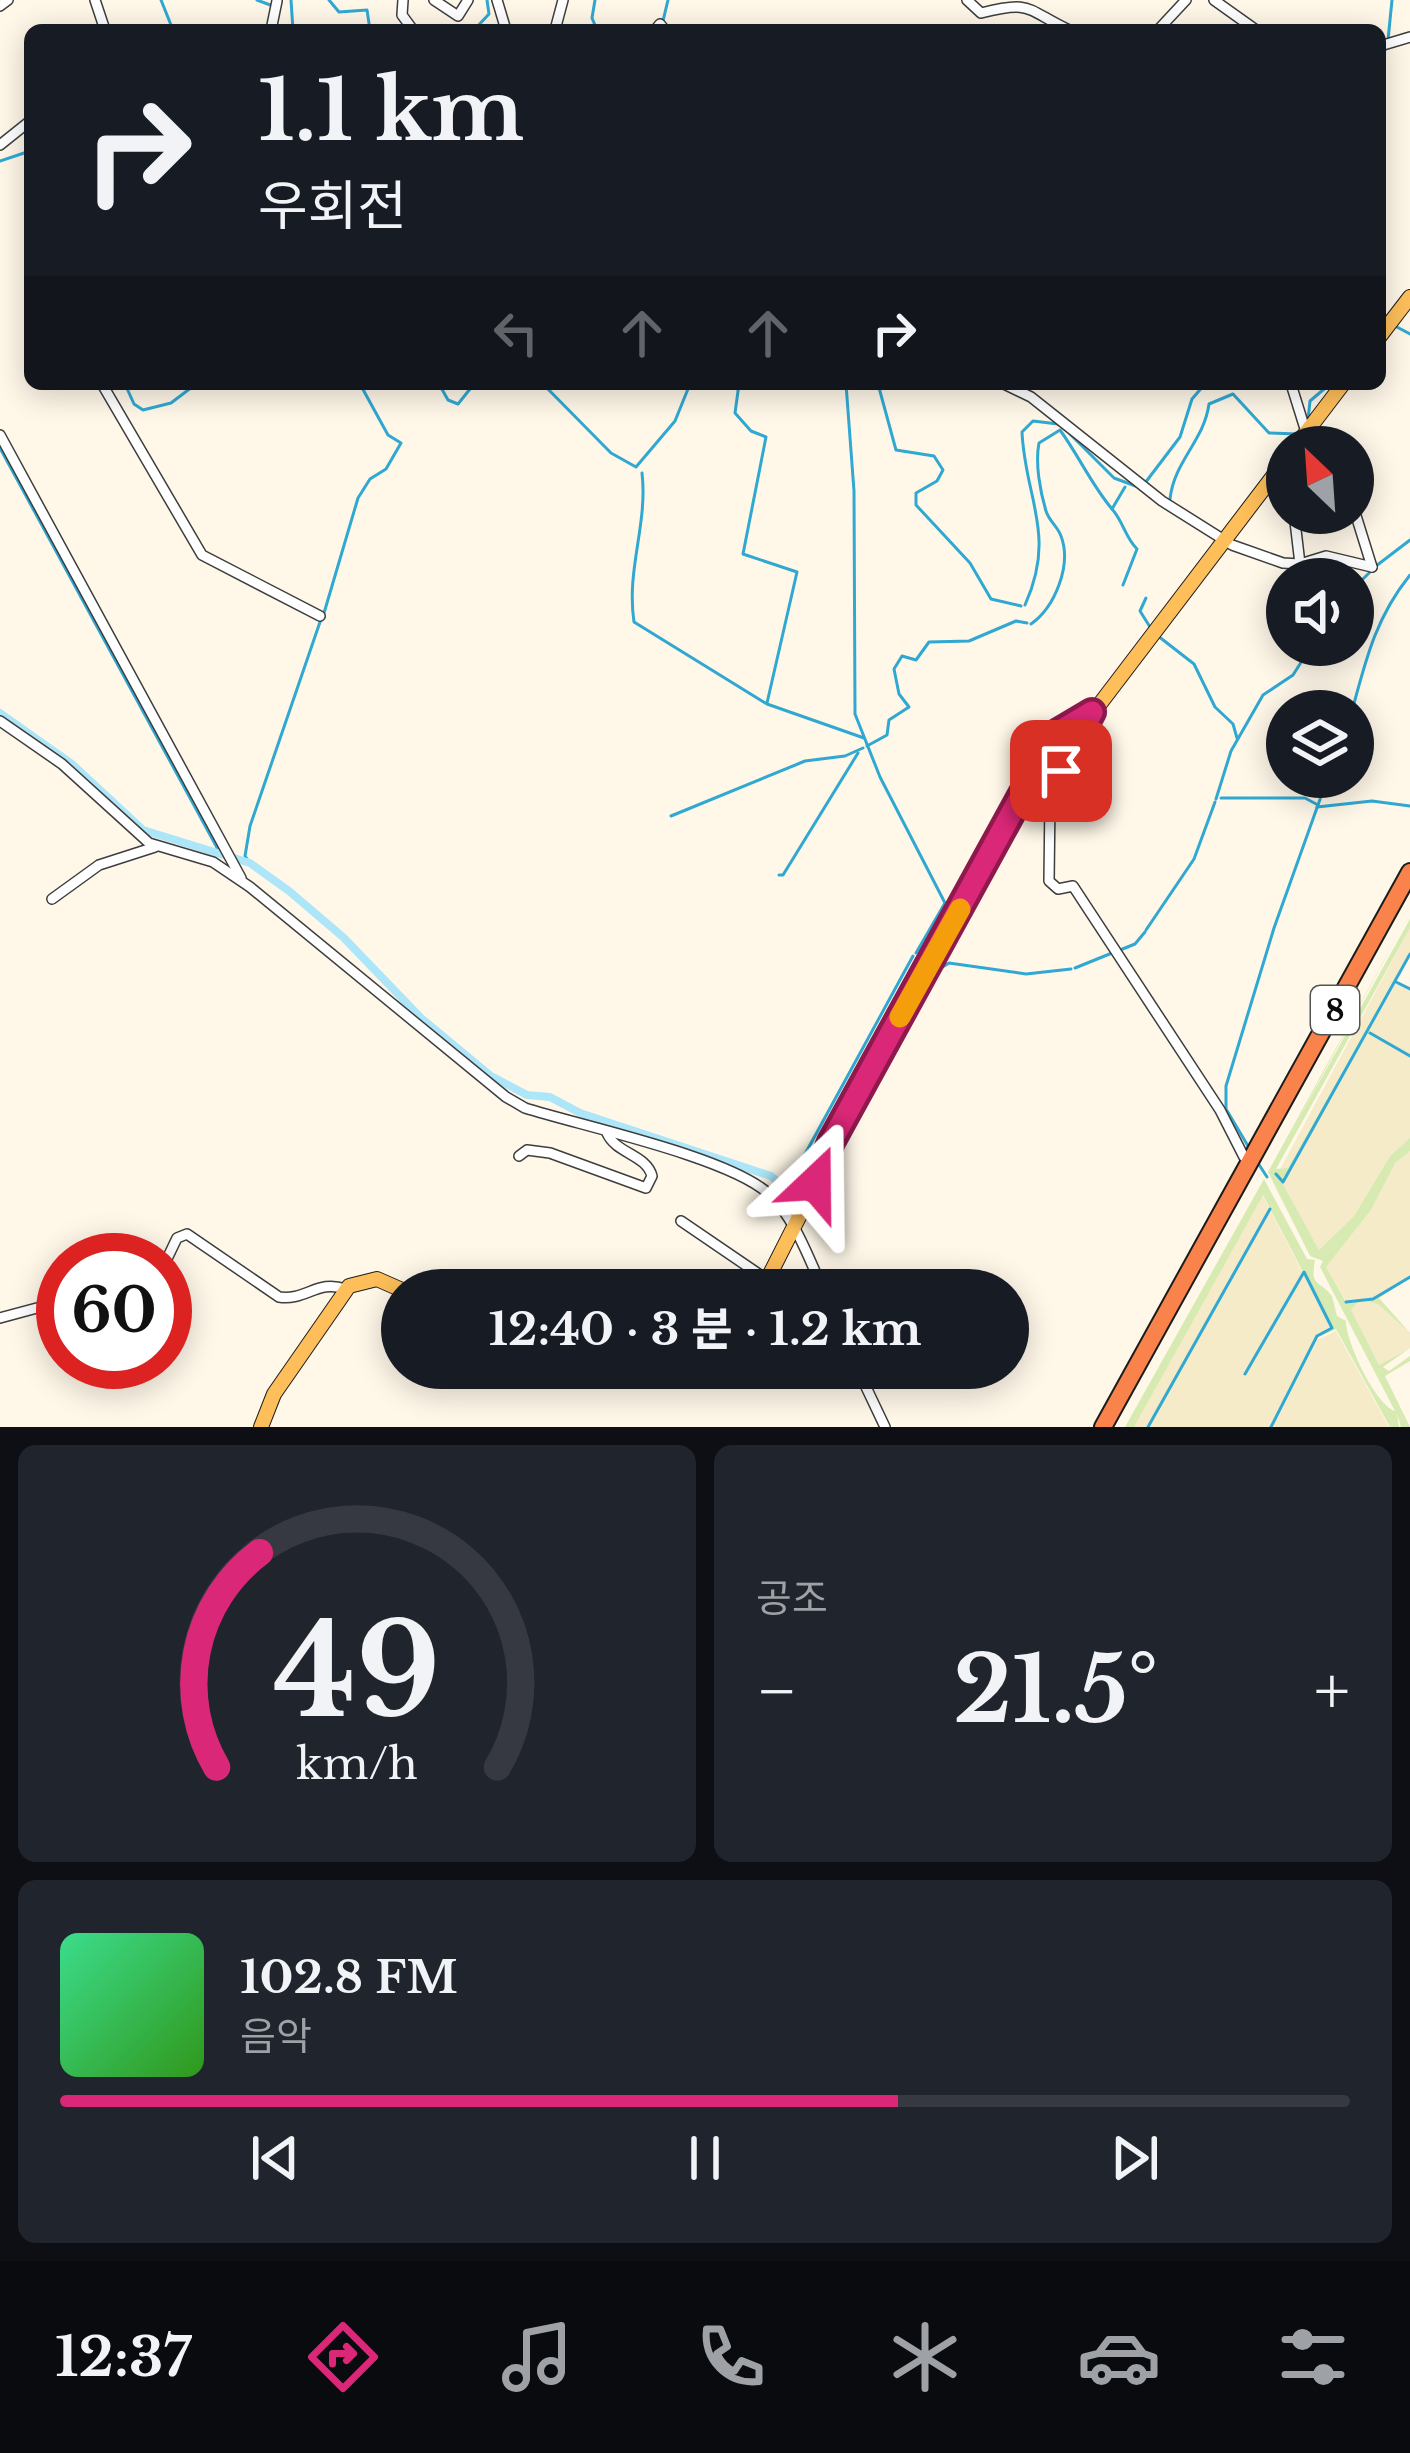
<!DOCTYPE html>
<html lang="ko">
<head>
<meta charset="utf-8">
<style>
	:root { --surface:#171b24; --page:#20242c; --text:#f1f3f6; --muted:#9ea1a6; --line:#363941; --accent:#db2777 }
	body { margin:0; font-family:"Libre Baskerville","Noto Sans KR",serif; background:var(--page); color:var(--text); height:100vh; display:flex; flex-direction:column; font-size:45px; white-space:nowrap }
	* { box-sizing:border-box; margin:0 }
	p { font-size:39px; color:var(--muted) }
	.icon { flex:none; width:66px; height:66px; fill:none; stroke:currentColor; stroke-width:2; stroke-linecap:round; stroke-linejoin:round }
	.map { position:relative; height:1427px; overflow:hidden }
	.panel { display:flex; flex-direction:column; gap:18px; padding:18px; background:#0d0f14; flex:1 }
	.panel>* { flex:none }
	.top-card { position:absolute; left:24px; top:24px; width:1362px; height:366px; border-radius:18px; box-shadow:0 6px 30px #0003; background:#171b24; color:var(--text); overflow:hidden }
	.needle { width:78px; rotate:335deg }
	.tools { position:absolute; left:1266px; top:426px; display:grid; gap:24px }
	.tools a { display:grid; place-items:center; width:108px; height:108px; border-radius:50%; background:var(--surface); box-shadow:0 6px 30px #0003; font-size:60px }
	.speed { position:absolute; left:36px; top:1233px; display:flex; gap:24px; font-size:60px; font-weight:700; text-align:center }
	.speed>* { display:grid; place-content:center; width:156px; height:156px; border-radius:50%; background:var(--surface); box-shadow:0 6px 30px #0003; line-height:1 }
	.speed .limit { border:18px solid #d22; background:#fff; color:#111 }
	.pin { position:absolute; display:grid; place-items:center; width:102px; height:102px; color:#fff; margin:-51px; border-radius:24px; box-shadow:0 6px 18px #0006 }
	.me { position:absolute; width:132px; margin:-66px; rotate:23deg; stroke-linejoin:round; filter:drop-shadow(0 0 9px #0008) }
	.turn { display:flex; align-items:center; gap:42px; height:252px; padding:0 36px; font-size:54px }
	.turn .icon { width:156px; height:156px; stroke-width:2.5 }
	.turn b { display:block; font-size:84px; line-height:102px }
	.lanes { display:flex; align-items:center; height:114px; padding:0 36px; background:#0003; justify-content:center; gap:60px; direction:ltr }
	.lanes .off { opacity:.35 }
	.big { font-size:90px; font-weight:700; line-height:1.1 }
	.panel .tile { flex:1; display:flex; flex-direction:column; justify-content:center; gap:18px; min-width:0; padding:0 42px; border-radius:18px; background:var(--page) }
	.panel .dial { align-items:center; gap:0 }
	.dial svg { height:312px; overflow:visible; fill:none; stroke:var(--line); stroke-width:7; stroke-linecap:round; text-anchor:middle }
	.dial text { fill:var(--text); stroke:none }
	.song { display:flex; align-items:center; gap:36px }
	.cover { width:144px; height:144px; border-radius:18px; background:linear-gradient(135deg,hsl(150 70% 55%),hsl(110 70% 35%)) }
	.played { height:12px; border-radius:6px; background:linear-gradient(90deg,var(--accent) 65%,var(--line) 65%) }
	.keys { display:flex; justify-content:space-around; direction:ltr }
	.heat { display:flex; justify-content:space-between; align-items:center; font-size:66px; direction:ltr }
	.panel .tiles { flex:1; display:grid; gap:18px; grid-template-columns:1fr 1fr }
	.tile:last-child { grid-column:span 2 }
	.trip { position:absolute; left:381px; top:1269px; width:648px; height:120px; border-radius:60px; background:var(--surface); box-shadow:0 6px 30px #0003; font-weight:700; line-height:120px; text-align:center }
	.dock { display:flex; height:192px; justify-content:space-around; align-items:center; background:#090b0e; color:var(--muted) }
	.dock .icon { width:84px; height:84px }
	.dock .on { color:var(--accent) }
	.dock b { font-size:54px; color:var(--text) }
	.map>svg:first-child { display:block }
	.farmland { fill:#f5ebc9 }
	.green { fill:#d7eab2 }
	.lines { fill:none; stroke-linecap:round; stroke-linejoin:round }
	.stream { stroke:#30a8d2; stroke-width:3 }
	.river { stroke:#ace6f8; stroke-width:8 }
	.minor-casing { stroke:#3e3e3e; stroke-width:12 }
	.major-casing { stroke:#1c1c1c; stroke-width:16 }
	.highway-casing { stroke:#1c1c1c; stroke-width:20 }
	.minor { stroke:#fff; stroke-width:9 }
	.major { stroke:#febf5a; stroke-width:14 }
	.highway { stroke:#fa834c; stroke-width:16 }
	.route-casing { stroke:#8e194d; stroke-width:30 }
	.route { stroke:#db2777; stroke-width:21 }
	.slow { stroke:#f59e0b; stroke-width:21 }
	.labels { text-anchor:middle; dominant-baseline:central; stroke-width:12; stroke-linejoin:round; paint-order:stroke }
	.shield { fill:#fff; stroke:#545454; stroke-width:3 }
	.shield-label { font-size:30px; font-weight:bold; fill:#0b0b0b }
</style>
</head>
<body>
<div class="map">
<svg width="1410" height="1427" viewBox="0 0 1410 1427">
	<rect width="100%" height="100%" fill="#fff8e9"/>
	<g class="farmland">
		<polygon points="1410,928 1410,952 1288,1168 1278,1173"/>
		<polygon points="1396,983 1410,990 1410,1138 1390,1156 1354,1216 1319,1250 1283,1184"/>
		<polygon points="1410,1151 1410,1276 1373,1298 1346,1301 1326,1267 1371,1210 1394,1163"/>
		<polygon points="1262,1194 1331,1328 1317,1335 1270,1427 1134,1427"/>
		<polygon points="1360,1299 1378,1303 1410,1333 1410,1348 1379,1365 1350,1311 1352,1304"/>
		<polygon points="1336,1331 1389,1427 1273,1427 1317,1340"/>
	</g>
	<path class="green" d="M1410 913 1293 1129 1410 919V928L1276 1169 1288 1168 1410 952 1283 1184 1319 1250 1354 1216 1390 1156 1410 1138V1151L1395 1163 1371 1210 1326 1267 1346 1302 1373 1299 1410 1278 1379 1298 1410 1333 1378 1304 1360 1299 1351 1310 1379 1365 1410 1348 1383 1367 1389 1371 1410 1356V1361L1385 1376 1410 1427H1401L1397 1414 1399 1427H1390L1336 1329 1317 1338 1275 1419 1271 1427 1317 1336 1332 1328 1263 1195 1134 1427H1125L1264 1179 1307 1259 1315 1260C1310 1288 1319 1279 1332 1296L1337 1316 1346 1321C1346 1342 1375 1404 1395 1411L1320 1267 1323 1261 1310 1256 1268 1172Z"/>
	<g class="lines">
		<g class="stream">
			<polyline points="161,0 173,30"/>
			<polyline points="257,0 273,6"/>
			<polyline points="291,0 293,30"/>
			<polyline points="329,0 339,12 367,10 370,30"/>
			<polyline points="595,0 592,18 597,30"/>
			<polyline points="663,21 668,0"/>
			<polyline points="1008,28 1009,30"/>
			<polyline points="474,30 489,14 487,0"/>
			<polyline points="1388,40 1392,0"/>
			<polyline points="1380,68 1386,46"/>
			<polyline points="0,161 30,151"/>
			<polyline points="1395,326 1410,334"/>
			<polyline points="125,384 134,404 143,410 171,403 196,384"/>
			<polyline points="439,384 448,400 458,404 474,384"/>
			<polyline points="543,384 611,453 636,467 675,421 690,384"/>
			<polyline points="739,384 735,413 751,431 766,437 743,554 797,572 767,703"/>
			<polyline points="846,384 854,491 855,714 880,777 945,903 916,953"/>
			<polyline points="878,384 896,450 934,456 943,470 937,481 916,493 916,505 970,563 991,599 1021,606"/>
			<polyline points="1308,420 1310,401 1330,384"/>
			<polyline points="1070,434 1114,478 1141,488"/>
			<polyline points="0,448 221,855"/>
			<path d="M642 473C648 525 626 569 634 622L767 704 864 738"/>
			<polyline points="1145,483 1180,437 1192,399 1205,384"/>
			<path d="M1170 499C1174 461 1204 441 1209 404L1233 394 1269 433 1298 434"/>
			<polyline points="1112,509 1125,487"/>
			<polyline points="1376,566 1410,540"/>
			<polyline points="1353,589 1373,569"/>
			<polyline points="1146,598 1140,611 1150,627"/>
			<path d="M1025 605C1057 534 1025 499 1022 432L1033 421 1058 424"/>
			<polyline points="324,613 358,498 370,479 386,469 401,443 388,435 360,384"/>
			<path d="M1031 624C1055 607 1072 565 1061 536 1058 527 1049 521 1046 511 1040 491 1035 463 1039 443L1060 430C1079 456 1091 484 1112 509 1123 521 1125 537 1137 549L1123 585"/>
			<polyline points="1158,636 1194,664 1215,707 1233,724 1237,738"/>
			<path d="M1352 711C1366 659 1376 617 1410 575"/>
			<polyline points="867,746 887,735 889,720 909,707 899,694 894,669 902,656 916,660 929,642 969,641 1016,621 1027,623"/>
			<polyline points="1221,798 1305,798 1318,805"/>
			<polyline points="1216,799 1231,751 1263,695 1293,675 1312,645"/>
			<polyline points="1317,807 1372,801 1410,806"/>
			<polyline points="671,816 805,761 845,756 863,748"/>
			<polyline points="250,863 245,856 250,826 320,622"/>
			<polyline points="779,875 783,875 858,753"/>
			<polyline points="1146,930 1194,859 1215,802"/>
			<polyline points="1120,950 1135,944 1145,932"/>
			<polyline points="1075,968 1112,953"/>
			<polyline points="1396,982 1410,989"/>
			<polyline points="1370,1033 1410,1056"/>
			<polyline points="1248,1146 1226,1109 1226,1086 1274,928 1328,777"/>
			<polyline points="1256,1160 1267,1177"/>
			<polyline points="1276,1174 1283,1182 1410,954"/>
			<polyline points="786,1189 913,956"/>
			<polyline points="817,1192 941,968 949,963 1026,974 1071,969"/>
			<polyline points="1346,1302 1373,1299 1410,1277"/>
			<polyline points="1245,1374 1304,1272 1332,1328 1317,1336 1271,1427"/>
			<polyline points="1148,1427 1270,1209"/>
		</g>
		<polyline class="river" points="0,713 72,764 143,830 250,863 289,891 343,937 421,1018 491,1076 527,1095 550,1097 580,1113 771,1176 786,1189 801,1216"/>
		<defs>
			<g id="minor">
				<polyline points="95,0 105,30"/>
				<polyline points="403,0 402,15 413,30"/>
				<polyline points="434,0 458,16 468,0"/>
				<polyline points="497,0 506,30"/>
				<path d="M967 0 981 13C1032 0 1025 9 1069 30"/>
				<polyline points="1214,0 1256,30"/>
				<polyline points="0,6 8,0"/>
				<polyline points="271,30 277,1"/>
				<polyline points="555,30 563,0"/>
				<polyline points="655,30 660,24 665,30"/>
				<polyline points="1158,30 1186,0"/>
				<polyline points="1380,46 1410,37"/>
				<polyline points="0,145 30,121"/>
				<polyline points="102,384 202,555 320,616"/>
				<polyline points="1004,384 1031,397 1162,501 1232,545 1283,563 1300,564 1326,556 1372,567"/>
				<polyline points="1291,384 1306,432"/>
				<polyline points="0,435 241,878"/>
				<polyline points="1353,506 1372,567"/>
				<polyline points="1294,513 1300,564 1311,578"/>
				<polyline points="1087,719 1050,798 1049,881 1058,889 1073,886 1220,1110 1244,1157"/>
				<path d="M0 721 62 764 149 843 213 862 250 887 506 1097 525 1108C582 1126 729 1157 769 1194 794 1217 809 1258 823 1290"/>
				<polyline points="52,899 99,865 155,847"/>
				<path d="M519 1156 527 1150 550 1153 646 1188 652 1176C646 1154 616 1154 607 1133"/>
				<polyline points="681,1221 766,1279"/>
				<path d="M165 1263 177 1238 187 1234 279 1297C306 1301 318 1279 345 1289"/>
				<polyline points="0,1318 63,1301"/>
				<polyline points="857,1368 885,1427"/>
			</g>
			<g id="major">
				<polyline points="1380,336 1410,297"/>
				<polyline points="1295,447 1343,384"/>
				<polyline points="762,1290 804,1207 831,1141 1055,735 1096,709 1287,458"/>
				<polyline points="631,1368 641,1368"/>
				<polyline points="261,1427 274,1394 349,1286 377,1279 402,1290"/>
			</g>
			<polyline id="highway" points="1103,1427 1410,872"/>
		</defs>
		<use href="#minor" class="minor-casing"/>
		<use href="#major" class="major-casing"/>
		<use href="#highway" class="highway-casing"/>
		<use href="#minor" class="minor"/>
		<use href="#major" class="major"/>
		<use href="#highway" class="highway"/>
	</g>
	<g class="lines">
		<defs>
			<polyline id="route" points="815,1183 831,1142 1055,734 1092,712 1061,771"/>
		</defs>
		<use href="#route" class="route-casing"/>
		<use href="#route" class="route"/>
		<polyline class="slow" points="900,1017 960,909"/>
	</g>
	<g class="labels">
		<rect class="shield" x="1311" y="986" width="48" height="48" rx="9"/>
		<g class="shield-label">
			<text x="1335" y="1010">8</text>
		</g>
	</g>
</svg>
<div class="tools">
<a><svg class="needle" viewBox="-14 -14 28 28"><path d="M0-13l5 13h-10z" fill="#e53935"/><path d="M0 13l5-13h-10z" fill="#9ea1a6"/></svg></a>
<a><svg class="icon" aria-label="sound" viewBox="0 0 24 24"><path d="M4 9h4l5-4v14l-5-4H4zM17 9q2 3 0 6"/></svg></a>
<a><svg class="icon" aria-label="layers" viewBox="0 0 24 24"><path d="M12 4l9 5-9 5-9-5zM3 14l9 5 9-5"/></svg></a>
</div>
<div class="speed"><div class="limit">60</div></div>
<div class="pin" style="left:1061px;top:771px;background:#d93025"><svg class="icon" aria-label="arrive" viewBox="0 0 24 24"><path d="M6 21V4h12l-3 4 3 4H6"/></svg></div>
<svg class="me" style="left:815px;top:1183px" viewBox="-20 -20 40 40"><path d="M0-17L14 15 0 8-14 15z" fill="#db2777" stroke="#fff" stroke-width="4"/></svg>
<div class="trip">12:40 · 3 분 · 1.2 km</div>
<div class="top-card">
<div class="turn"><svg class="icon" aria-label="right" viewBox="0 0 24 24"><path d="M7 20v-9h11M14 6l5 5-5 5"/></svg><div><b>1.1 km</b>우회전</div></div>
<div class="lanes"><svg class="icon off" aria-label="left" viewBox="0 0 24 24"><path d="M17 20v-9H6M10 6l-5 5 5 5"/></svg><svg class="icon off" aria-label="ahead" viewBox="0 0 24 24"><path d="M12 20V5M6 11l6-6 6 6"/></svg><svg class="icon off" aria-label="ahead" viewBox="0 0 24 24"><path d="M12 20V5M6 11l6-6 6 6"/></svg><svg class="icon" aria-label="right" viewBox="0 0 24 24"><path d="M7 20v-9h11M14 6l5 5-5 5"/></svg></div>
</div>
</div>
<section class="panel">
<div class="tiles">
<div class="tile dial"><svg viewBox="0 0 100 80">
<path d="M14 69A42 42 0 1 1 86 69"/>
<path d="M14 69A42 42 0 0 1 25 14" stroke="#db2777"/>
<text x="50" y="56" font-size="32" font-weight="700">49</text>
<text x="50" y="72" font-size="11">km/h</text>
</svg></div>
<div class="tile"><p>공조</p>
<div class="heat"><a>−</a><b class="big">21.5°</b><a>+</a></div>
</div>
<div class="tile">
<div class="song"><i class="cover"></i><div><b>102.8 FM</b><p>음악</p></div></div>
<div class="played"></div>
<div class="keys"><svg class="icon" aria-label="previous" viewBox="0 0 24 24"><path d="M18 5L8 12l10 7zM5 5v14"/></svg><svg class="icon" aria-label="pause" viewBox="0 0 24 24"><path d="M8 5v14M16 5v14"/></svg><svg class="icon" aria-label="next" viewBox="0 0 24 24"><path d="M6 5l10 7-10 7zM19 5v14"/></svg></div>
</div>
</div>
</section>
<nav class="dock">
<b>12:37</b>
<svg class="icon on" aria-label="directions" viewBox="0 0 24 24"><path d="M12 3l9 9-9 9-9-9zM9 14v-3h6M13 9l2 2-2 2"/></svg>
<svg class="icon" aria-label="music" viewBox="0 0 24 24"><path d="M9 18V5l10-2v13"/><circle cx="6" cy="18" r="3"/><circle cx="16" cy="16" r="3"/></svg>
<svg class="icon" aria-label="phone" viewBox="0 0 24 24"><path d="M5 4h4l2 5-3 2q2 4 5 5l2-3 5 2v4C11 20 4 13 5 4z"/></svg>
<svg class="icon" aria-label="climate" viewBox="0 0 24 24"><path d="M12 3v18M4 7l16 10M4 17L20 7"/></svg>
<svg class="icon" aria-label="car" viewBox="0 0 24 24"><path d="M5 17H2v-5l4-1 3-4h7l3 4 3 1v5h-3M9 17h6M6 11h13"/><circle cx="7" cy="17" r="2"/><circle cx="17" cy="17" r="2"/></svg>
<svg class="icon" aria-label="filters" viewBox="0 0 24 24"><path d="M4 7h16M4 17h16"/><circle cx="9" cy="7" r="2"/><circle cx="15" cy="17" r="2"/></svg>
</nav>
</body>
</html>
